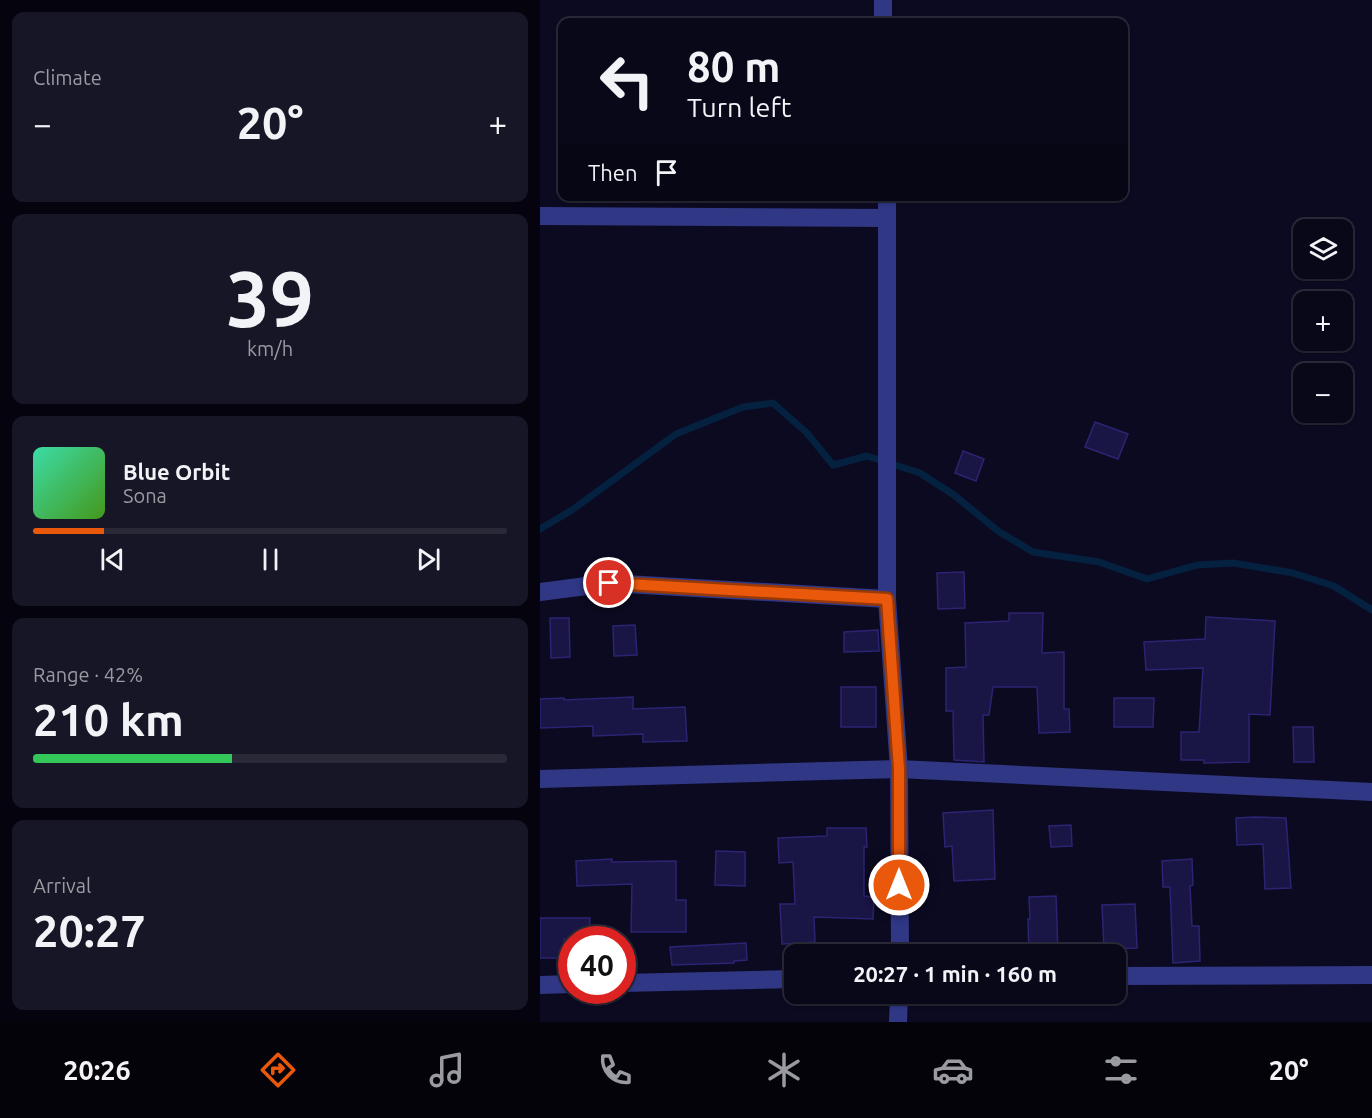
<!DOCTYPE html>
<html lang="en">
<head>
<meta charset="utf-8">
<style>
	:root { --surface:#090819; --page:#171626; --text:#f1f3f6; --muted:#999aa2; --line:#292938; --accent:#ea580c }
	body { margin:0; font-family:Ubuntu,sans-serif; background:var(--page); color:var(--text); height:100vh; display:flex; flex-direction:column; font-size:22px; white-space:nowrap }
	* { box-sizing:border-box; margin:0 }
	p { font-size:20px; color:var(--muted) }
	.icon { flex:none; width:33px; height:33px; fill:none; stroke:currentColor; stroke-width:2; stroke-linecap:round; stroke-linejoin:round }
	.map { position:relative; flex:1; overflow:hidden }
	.details { display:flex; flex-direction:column; gap:12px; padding:12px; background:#05040e; width:540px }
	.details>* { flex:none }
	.hud { position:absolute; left:18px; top:18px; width:570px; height:183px; border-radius:12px; box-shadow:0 2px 4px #0004,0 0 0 2px var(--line); background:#090819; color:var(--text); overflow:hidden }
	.controls { position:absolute; left:753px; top:219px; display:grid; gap:12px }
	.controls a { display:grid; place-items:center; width:60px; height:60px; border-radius:12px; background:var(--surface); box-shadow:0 2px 4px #0004,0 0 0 2px var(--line); font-size:30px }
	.speed { position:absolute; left:18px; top:926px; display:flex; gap:12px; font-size:30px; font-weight:700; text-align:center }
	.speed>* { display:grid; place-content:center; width:78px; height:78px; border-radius:50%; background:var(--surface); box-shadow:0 2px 4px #0004,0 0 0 2px var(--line); line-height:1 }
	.speed .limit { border:9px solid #d22; background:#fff; color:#111 }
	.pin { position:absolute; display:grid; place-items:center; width:51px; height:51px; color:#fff; margin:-26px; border:3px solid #fff; border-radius:50%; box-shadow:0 2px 6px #0007 }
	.me { position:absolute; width:66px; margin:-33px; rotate:0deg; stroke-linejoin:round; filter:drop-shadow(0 0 4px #0008) }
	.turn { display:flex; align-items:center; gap:21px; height:126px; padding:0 30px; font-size:27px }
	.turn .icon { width:78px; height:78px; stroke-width:2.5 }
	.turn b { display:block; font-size:42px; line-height:51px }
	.then { display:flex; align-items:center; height:57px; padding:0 30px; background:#0003; gap:12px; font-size:22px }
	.big { font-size:45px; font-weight:600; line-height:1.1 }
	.details .card { flex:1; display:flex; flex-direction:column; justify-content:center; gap:9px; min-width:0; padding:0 21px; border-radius:12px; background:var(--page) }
	.details .dial { align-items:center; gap:0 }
	.dial b { font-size:78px; line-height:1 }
	.song { display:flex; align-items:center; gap:18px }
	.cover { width:72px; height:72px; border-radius:9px; background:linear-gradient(135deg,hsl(160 70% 55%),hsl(100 70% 35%)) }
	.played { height:6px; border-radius:3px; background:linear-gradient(90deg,var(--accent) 15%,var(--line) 15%) }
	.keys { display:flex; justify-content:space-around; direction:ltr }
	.heat { display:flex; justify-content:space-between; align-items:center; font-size:33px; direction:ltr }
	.charge { height:9px; border-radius:4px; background:linear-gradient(90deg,#34c759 42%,var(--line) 0) }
	.trip { position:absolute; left:244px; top:944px; width:342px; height:60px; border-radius:12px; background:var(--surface); box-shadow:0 2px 4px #0004,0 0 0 2px var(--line); font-weight:600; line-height:60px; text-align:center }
	.tab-bar { display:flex; height:96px; justify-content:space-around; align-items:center; background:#04030a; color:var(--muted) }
	.tab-bar .icon { width:42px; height:42px }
	.tab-bar .current { color:var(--accent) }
	.tab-bar b { font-size:27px; color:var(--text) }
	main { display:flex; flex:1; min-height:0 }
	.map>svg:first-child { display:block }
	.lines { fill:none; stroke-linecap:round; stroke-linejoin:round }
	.stream { stroke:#042140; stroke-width:7 }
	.building { fill:#191544; stroke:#2b2472; stroke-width:1.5 }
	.minor { stroke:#303785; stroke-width:18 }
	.route-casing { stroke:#983908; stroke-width:15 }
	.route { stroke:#ea580c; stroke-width:10 }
</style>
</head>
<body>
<main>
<section class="details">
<div class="card"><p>Climate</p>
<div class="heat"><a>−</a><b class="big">20°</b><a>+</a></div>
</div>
<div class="card dial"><b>39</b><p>km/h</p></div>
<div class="card">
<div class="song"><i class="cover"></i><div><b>Blue Orbit</b><p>Sona</p></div></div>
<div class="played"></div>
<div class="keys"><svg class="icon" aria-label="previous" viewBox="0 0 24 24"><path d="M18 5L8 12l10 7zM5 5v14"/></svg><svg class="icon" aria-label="pause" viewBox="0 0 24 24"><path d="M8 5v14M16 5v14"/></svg><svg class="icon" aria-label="next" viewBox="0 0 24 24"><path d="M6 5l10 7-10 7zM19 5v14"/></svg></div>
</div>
<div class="card"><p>Range · 42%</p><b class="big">210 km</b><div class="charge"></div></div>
<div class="card"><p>Arrival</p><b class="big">20:27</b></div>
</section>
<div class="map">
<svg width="832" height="1022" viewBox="0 0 832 1022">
	<rect width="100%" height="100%" fill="#0c0a21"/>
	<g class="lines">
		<polyline class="stream" points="0,529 32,510 136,434 203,407 233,403 267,433 293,465 327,456 380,473 414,495 458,531 493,552 559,562 607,579 657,565 693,563 753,573 794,586 832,610"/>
	</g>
	<g class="building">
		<polygon points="555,422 588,434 578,459 545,447"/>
		<polygon points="423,451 444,459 436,481 415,473"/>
		<polygon points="424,572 425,608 398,609 397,573"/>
		<polygon points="469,613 503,613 502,653 524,652 524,709 529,709 530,732 499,733 497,687 453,687 449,715 443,715 444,762 414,760 413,711 406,711 406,668 426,667 425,623 469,621"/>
		<polygon points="666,617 735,621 730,715 709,714 709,762 664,763 664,760 641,760 641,732 659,732 663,668 606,670 604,642 665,639"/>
		<polygon points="10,618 29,618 30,657 11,658"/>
		<polygon points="95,625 97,655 74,656 73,626"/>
		<polygon points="338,630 339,651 304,652 304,632"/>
		<rect x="301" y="687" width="35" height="40"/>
		<polygon points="93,697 93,709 145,707 147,741 103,742 103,734 53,736 53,726 0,728 0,699 24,698 24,700"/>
		<polygon points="574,698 614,698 613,727 574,727"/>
		<polygon points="753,727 773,727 774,762 754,762"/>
		<polygon points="453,810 455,879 414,881 412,846 405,847 403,813"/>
		<polygon points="715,817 746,818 751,888 725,889 723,844 697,845 696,818"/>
		<polygon points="531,825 532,846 511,847 509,826"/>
		<polygon points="287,828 326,828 327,847 324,847 324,896 334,897 333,919 274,917 275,942 242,944 240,904 255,904 253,862 239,863 238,838 287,836"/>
		<polygon points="176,851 205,852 205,886 175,885"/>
		<polygon points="72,859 72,862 136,861 136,900 146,900 146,932 91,932 92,884 37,886 36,861"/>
		<polygon points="652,859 653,885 650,886 652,926 659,926 660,961 633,963 630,887 623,887 622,861"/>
		<polygon points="516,896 518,953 489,954 488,919 490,919 489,897"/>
		<polygon points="595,904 597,948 564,949 562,905"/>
		<polygon points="0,918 50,918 49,939 24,939 24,958 0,958"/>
		<polygon points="206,943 207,960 194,961 194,963 132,965 130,947"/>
	</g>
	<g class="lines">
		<g class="minor">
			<polyline points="343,0 343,22"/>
			<polyline points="347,196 347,599 359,769 360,954"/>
			<polyline points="0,216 347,218"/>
			<polyline points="0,592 69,583 347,599"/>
			<polyline points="0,779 359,769 832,792"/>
			<polyline points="576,976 832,975"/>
			<polyline points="82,983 255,979"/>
			<polyline points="0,985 32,984"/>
			<polyline points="358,1022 359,993"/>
		</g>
	</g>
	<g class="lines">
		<defs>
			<polyline id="route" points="69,583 347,599 359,769 359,885"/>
		</defs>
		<use href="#route" class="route-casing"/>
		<use href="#route" class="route"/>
	</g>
</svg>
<div class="controls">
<a><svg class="icon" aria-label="layers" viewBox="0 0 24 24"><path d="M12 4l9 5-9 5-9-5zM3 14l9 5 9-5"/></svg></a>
<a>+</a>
<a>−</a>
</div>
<div class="speed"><div class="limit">40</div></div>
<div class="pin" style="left:69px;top:583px;background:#d93025"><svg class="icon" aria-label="arrive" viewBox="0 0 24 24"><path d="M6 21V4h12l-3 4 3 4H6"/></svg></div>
<svg class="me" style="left:359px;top:885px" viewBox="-20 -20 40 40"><circle r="17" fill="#ea580c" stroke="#fff" stroke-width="3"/><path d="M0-11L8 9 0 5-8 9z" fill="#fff"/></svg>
<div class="trip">20:27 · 1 min · 160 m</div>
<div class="hud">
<div class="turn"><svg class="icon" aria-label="left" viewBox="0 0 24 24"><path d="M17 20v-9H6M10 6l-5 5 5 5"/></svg><div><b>80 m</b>Turn left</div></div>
<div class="then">Then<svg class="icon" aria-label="arrive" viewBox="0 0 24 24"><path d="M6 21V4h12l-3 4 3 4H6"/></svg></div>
</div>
</div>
</main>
<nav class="tab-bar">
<b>20:26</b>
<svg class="icon current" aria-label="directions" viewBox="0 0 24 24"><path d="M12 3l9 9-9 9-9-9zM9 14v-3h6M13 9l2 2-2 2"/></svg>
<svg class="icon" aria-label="music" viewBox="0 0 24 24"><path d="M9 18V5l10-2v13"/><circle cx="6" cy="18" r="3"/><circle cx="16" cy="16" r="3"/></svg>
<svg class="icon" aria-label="phone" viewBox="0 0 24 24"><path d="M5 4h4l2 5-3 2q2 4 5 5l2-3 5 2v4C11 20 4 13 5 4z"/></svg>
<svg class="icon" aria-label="climate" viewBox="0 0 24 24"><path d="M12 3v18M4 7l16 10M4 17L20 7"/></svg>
<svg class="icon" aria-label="car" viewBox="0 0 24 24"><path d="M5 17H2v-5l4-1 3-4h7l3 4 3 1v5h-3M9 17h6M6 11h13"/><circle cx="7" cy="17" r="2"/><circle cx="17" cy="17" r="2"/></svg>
<svg class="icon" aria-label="filters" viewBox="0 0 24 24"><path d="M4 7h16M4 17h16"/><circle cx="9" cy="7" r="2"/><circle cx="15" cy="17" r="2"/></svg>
<b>20°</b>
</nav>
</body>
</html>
